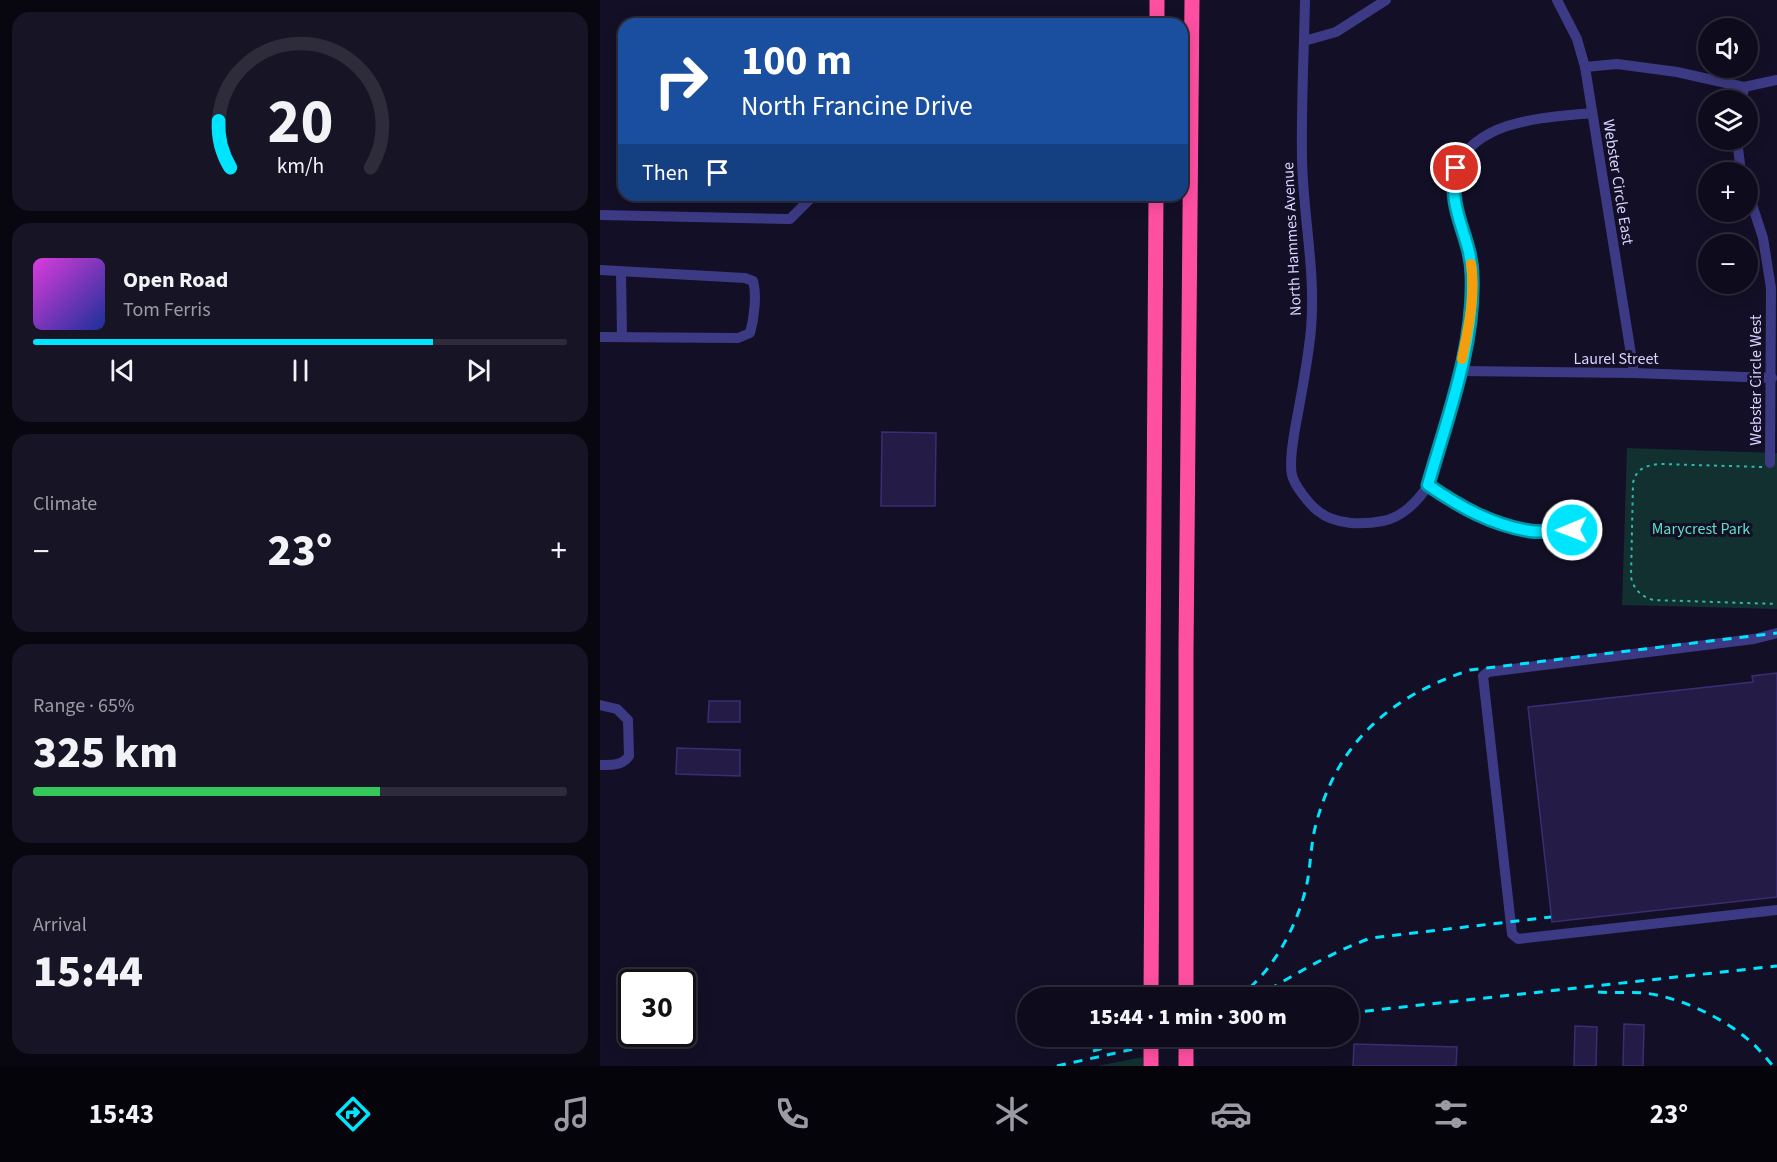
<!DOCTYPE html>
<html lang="en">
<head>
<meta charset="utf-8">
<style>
	:root { --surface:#0e0b1c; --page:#171425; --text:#f1f3f6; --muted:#9b9ba3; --line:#2e2b3b; --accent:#00e5ff }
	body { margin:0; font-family:"Source Sans 3",sans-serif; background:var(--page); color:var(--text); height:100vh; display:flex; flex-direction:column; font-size:22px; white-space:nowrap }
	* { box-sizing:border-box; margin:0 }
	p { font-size:20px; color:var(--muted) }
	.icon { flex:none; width:33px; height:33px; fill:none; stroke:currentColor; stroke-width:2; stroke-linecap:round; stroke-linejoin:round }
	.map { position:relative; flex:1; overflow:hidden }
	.details { display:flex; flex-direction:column; gap:12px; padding:12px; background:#08060f; width:600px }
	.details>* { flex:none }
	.guide { position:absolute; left:18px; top:18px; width:570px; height:183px; border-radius:18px; box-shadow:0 3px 15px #0003,0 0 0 2px var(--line); background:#1a4fa0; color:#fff; overflow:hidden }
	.tools { position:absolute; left:1098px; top:18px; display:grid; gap:12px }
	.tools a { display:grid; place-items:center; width:60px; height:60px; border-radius:50%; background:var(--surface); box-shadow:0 3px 15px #0003,0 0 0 2px var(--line); font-size:30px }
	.speed { position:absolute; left:18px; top:969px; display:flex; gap:12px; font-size:30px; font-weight:700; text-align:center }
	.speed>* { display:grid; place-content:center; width:78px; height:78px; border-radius:50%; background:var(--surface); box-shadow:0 3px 15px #0003,0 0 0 2px var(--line); line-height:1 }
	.speed .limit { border:3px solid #111; border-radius:9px; background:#fff; color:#111 }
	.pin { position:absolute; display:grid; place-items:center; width:51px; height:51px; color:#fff; margin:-26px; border:3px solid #fff; border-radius:50%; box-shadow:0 2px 6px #0007 }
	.me { position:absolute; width:66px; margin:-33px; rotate:269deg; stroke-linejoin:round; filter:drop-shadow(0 0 4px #0008) }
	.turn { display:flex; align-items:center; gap:21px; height:126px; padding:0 24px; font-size:27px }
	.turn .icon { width:78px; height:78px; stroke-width:2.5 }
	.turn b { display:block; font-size:42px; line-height:51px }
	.then { display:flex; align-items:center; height:57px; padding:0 24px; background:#0003; gap:12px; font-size:22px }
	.big { font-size:45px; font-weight:800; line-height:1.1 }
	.details .card { flex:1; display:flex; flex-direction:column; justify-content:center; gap:9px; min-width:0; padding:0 21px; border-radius:18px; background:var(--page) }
	.details .dial { align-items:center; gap:0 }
	.dial svg { height:156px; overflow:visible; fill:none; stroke:var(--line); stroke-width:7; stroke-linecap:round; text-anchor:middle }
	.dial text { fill:var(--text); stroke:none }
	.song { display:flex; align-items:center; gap:18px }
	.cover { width:72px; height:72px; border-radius:9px; background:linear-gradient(135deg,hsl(300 70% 55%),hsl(230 70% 35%)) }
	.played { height:6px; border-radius:3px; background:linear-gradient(90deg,var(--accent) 75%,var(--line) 75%) }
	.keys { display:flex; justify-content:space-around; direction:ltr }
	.heat { display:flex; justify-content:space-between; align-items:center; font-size:33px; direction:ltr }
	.charge { height:9px; border-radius:4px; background:linear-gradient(90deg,#34c759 65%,var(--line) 0) }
	.trip { position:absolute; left:417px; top:987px; width:342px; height:60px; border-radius:30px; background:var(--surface); box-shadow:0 3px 15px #0003,0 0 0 2px var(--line); font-weight:800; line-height:60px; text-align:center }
	.tabs { display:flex; height:96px; justify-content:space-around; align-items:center; background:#06040b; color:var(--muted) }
	.tabs .icon { width:42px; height:42px }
	.tabs .selected { color:var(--accent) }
	.tabs b { font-size:27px; color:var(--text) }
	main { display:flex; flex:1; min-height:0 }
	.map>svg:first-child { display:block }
	.green { fill:#12302f }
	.building { fill:#241b47; stroke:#3b2d73; stroke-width:1.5 }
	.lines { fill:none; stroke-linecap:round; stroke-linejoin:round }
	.path { stroke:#2fb8b0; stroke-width:2; stroke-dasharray:3 4.5; stroke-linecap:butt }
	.minor { stroke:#3d3a85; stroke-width:10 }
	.highway { stroke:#ff4fa3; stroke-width:15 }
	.rail { stroke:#00e5ff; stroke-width:3; stroke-dasharray:9 8; stroke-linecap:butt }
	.highway-bridge { stroke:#ff4fa3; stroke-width:15 }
	.route-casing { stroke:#0095a6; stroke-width:15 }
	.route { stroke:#00e5ff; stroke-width:10 }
	.slow { stroke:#f59e0b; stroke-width:10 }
	.labels { text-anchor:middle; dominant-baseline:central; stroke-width:6; stroke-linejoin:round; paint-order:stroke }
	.street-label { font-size:16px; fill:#d9d4ff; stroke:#130f26 }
	.park-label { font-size:16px; fill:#5fe0c0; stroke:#130f26 }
</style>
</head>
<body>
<main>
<section class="details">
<div class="card dial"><svg viewBox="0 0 100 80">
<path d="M14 69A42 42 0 1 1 86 69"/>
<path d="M14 69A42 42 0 0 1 8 45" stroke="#00e5ff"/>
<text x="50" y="56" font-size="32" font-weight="700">20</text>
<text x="50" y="72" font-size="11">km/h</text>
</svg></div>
<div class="card">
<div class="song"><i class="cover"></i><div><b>Open Road</b><p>Tom Ferris</p></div></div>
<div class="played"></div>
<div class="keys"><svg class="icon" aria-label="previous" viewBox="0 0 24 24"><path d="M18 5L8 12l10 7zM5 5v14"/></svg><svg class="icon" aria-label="pause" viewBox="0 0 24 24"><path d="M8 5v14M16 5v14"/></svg><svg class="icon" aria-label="next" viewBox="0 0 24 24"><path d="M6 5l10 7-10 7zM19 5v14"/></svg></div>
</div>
<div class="card"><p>Climate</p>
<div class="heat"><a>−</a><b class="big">23°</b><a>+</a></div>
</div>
<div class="card"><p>Range · 65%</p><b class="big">325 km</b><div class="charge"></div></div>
<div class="card"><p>Arrival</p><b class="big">15:44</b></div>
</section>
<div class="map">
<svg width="1177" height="1066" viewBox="0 0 1177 1066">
	<rect width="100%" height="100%" fill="#130f26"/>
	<g class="green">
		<polygon points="1027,448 1177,453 1177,609 1022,605"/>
		<polygon points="543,1057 543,1066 497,1066"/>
	</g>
	<g class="building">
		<polygon points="282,432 336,433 335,506 281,506"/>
		<polygon points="1177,673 1177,897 952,922 928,707 1153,682 1152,676"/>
		<polygon points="109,701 140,701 140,722 108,722"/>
		<polygon points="77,748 140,750 140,776 76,774"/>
		<polygon points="1024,1024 1044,1025 1043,1066 1023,1066"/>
		<polygon points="975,1026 997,1027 996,1066 974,1066"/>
		<polygon points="754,1044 857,1047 856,1066 753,1066"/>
	</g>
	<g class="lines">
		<path class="path" d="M1162 467 1061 464C1047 465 1036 468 1033 483L1031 577C1034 590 1041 596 1053 600L1177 604"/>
		<g class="minor">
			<path d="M705 0C704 53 701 106 702 159 703 215 716 272 711 329 708 362 701 396 695 429 693 441 689 463 692 475 694 485 709 504 718 511 735 525 762 525 783 521 801 518 817 502 827 487 834 476 836 457 840 444 854 391 878 327 872 272 869 243 843 195 856 167 880 118 946 118 992 113"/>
			<polyline points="957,0 977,39 985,67 1034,373"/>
			<polyline points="704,41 736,32 786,0"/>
			<polyline points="985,67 1017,64 1077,72 1144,87 1177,80"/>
			<polyline points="1142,100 1144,87"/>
			<polyline points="1137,140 1141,172"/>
			<polyline points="1148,192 1163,238 1171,288 1170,463"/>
			<polyline points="0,215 190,219 214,195"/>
			<path d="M0 270 145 278 153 281C157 295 154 319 150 333L138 338 0 337"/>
			<polyline points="21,272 22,337"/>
			<polyline points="860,371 1034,373 1172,378"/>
			<polyline points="828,485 859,506 883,518 931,531 993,530"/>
			<polyline points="1177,633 1154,639 888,672 883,676 912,934 918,939 1177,910"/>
			<path d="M0 705 17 709 28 720 29 756C22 766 11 765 0 765"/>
		</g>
		<g class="highway">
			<polyline points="557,24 557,0"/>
			<polyline points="551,998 556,195"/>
			<polyline points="586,998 586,653 592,0"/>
		</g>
		<g class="rail">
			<path d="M998 992C1013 993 1029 992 1044 993 1080 997 1124 1018 1151 1042 1159 1049 1166 1058 1173 1066"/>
			<path d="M637 998C671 974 694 932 705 892 711 870 710 846 716 824 738 741 791 696 870 670L1177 633"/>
			<path d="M654 998C693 976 729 953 771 938L951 917"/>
			<polyline points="748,1013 1177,966"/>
			<polyline points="493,1051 544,1036"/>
			<polyline points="457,1066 592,1036"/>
		</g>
		<g class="highway-bridge">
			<polyline points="586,1036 586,1066"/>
			<polyline points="551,1066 551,1036"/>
		</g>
	</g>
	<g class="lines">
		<defs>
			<path id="route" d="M856 168C847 212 871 235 872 275 875 346 847 418 828 485 860 507 892 525 930 531 943 533 959 530 972 530"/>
		</defs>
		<use href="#route" class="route-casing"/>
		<use href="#route" class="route"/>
		<path class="slow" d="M862 359C868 329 876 295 871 264"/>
	</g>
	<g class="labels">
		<g class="street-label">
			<text transform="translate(1018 182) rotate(81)">Webster Circle East</text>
			<text transform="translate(692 239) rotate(-93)">North Hammes Avenue</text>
			<text x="1016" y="359">Laurel Street</text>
			<text transform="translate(1156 380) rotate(-90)">Webster Circle West</text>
		</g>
		<g class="park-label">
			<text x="1101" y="529">Marycrest Park</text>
		</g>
	</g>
</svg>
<div class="tools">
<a><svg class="icon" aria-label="sound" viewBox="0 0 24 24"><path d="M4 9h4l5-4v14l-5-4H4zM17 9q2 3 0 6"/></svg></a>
<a><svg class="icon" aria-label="layers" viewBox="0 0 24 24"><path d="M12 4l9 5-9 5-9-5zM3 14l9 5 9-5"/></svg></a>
<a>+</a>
<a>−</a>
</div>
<div class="speed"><div class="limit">30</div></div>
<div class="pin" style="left:856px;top:168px;background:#d93025"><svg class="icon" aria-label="arrive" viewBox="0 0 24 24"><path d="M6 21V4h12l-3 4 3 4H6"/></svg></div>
<svg class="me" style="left:972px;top:530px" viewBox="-20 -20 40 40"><circle r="17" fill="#00e5ff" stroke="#fff" stroke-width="3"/><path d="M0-11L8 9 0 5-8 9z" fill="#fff"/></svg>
<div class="trip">15:44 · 1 min · 300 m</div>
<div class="guide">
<div class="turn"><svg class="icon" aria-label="right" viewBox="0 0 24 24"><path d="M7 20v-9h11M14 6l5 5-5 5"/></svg><div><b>100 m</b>North Francine Drive</div></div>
<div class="then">Then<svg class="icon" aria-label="arrive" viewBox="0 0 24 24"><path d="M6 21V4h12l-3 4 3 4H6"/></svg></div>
</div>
</div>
</main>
<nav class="tabs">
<b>15:43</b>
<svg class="icon selected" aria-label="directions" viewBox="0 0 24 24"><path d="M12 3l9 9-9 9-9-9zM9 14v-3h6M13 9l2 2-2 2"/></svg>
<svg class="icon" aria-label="music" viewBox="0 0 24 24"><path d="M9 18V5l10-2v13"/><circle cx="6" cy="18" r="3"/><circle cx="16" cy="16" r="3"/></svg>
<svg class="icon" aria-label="phone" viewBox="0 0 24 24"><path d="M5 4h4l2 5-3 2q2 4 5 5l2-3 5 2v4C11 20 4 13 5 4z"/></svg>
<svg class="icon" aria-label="climate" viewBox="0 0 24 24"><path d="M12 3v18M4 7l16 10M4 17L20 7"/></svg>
<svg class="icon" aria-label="car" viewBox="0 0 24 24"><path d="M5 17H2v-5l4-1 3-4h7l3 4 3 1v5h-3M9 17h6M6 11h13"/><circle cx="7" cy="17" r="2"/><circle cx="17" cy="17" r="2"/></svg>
<svg class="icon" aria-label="filters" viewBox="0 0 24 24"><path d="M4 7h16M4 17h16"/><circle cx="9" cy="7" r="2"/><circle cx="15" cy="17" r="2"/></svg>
<b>23°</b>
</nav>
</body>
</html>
